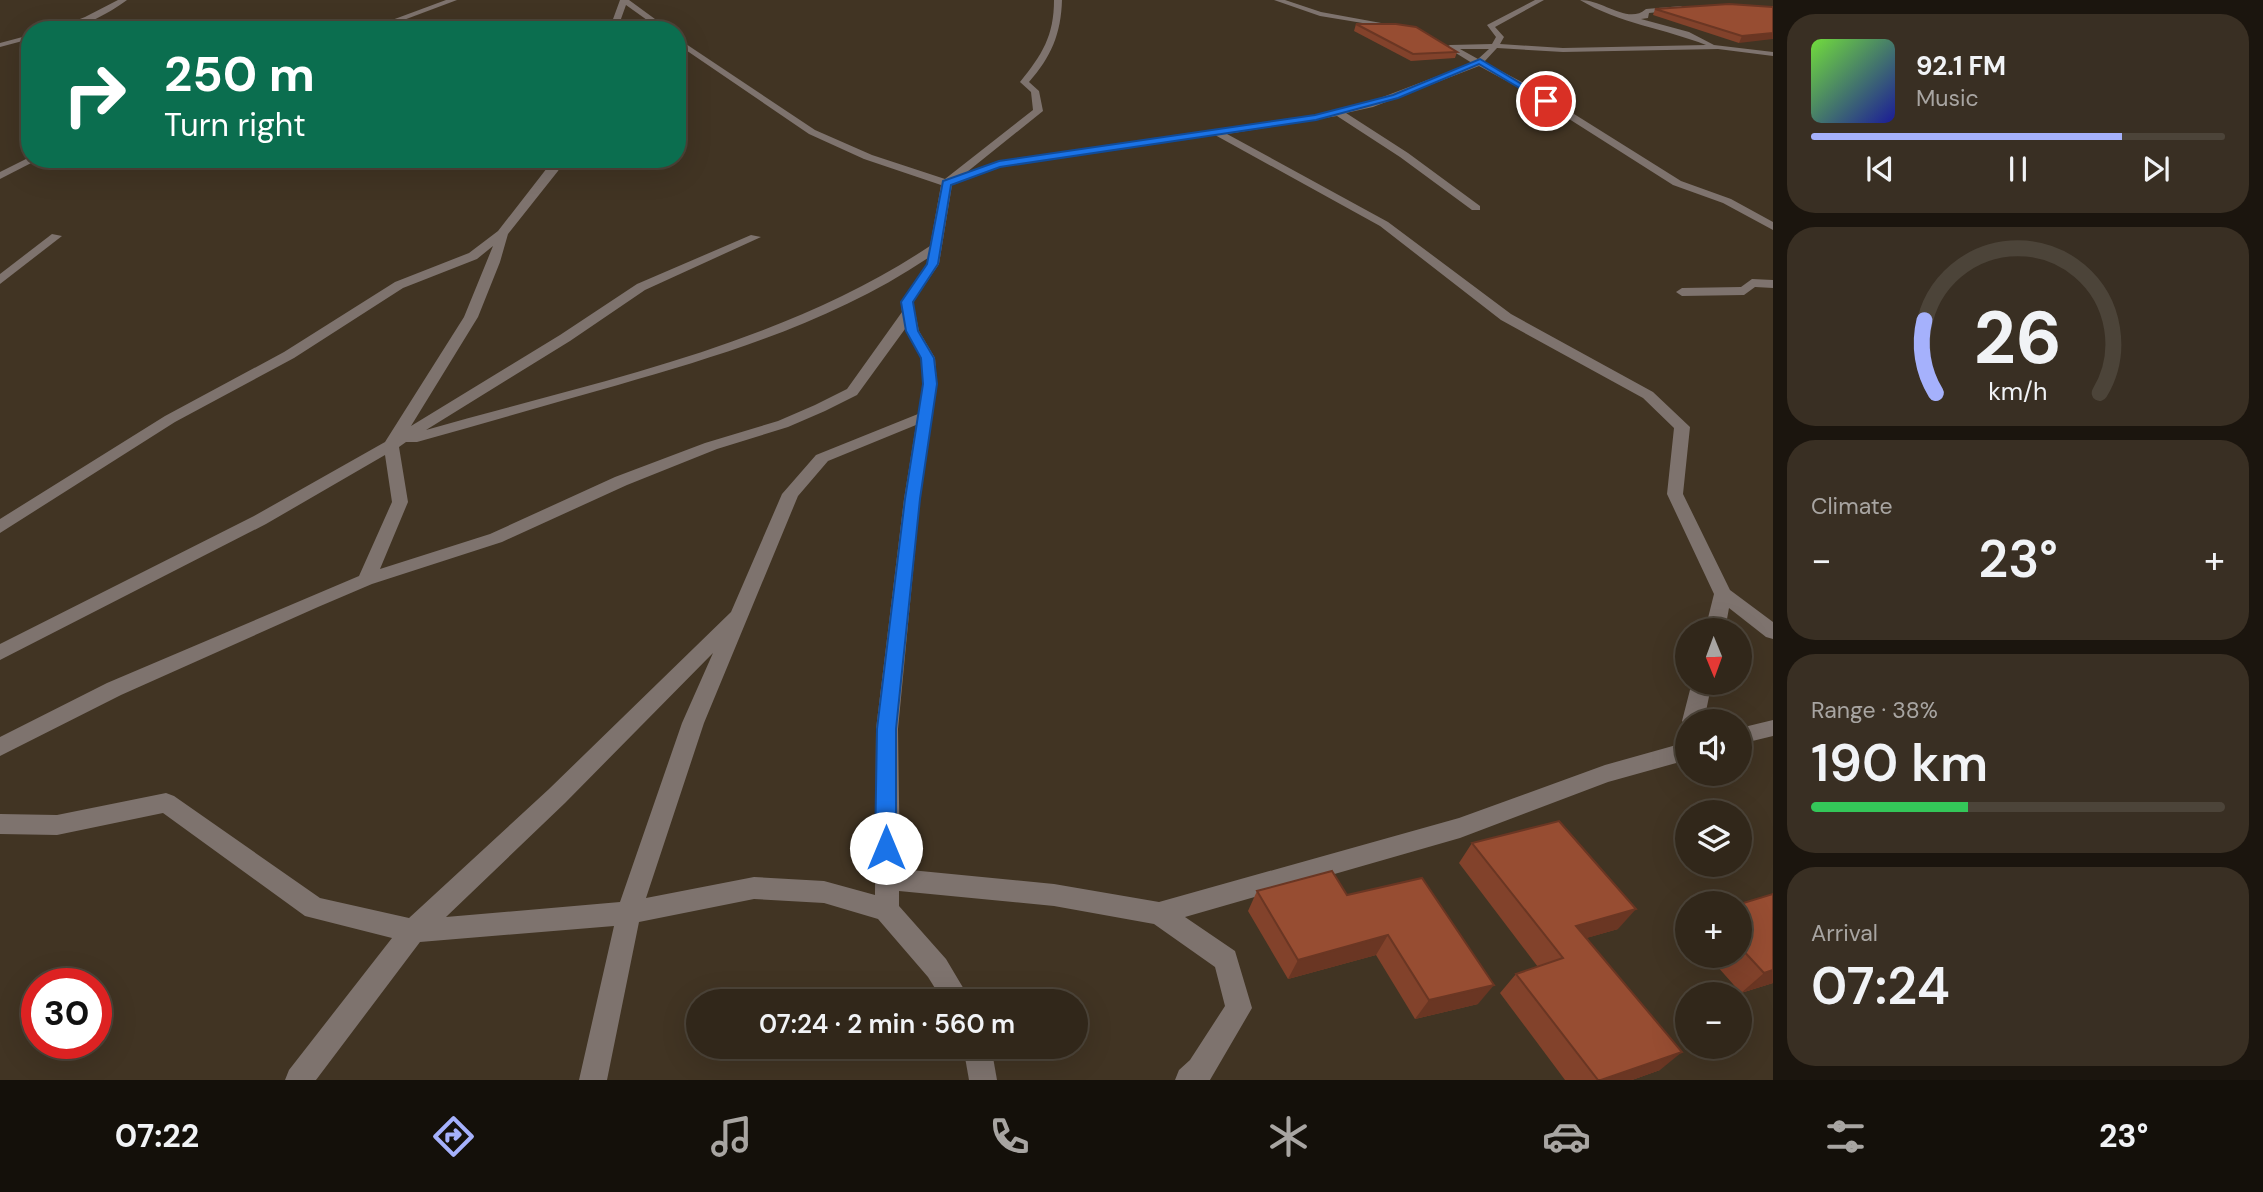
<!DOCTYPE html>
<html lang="en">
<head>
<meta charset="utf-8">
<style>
	:root { --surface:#31271a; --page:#392f23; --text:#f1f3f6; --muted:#a8a5a2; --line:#4c4439; --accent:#a5b1fc }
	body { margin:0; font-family:"DM Sans",sans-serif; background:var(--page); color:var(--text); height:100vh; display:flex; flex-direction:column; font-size:26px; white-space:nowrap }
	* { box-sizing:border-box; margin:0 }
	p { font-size:23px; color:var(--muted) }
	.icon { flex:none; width:38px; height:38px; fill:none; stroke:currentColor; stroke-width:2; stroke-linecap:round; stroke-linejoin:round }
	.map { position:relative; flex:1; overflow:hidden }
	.details { display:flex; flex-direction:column; gap:14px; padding:14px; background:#1b150e; width:490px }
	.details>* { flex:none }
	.banner { position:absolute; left:21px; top:21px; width:665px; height:147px; border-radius:28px; box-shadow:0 7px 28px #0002,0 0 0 2px var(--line); background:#0b6e4f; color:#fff; overflow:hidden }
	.needle { width:46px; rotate:179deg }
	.controls { position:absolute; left:1675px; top:618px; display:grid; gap:14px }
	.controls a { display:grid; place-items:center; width:77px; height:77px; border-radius:50%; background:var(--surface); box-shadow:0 7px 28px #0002,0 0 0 2px var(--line); font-size:35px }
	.speed { position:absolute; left:21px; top:968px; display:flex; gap:14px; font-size:35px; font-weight:700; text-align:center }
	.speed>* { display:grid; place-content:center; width:91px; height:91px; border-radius:50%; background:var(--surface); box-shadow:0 7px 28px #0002,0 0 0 2px var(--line); line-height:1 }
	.speed .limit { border:10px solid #d22; background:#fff; color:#111 }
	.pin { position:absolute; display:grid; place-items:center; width:60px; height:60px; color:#fff; margin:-30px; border:4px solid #fff; border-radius:50%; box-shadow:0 2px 7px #0007 }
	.me { position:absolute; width:77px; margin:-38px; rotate:0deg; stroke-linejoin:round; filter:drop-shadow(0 0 5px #0008) }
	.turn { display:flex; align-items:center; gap:24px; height:147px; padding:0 28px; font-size:32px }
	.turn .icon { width:91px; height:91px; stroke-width:2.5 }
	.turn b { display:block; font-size:49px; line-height:60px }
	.big { font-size:52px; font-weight:600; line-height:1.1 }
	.details .card { flex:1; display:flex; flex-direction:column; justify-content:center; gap:10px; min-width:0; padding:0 24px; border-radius:28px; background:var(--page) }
	.details .dial { align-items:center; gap:0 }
	.dial svg { height:182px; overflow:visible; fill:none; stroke:var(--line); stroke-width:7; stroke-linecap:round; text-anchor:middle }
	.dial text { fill:var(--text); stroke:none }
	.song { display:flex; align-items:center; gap:21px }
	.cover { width:84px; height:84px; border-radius:10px; background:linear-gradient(135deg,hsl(100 70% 55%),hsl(240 70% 35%)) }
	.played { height:7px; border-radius:4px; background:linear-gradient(90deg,var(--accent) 75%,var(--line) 75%) }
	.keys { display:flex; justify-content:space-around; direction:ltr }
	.heat { display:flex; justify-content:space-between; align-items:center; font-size:38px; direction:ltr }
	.charge { height:10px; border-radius:5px; background:linear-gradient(90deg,#34c759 38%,var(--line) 0) }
	.trip { position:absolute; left:686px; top:989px; width:402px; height:70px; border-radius:35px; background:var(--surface); box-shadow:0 7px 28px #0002,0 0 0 2px var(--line); font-weight:600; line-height:70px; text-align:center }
	.tabs { display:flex; height:112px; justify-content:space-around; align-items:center; background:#14100a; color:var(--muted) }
	.tabs .icon { width:49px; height:49px }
	.tabs .active { color:var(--accent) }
	.tabs b { font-size:32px; color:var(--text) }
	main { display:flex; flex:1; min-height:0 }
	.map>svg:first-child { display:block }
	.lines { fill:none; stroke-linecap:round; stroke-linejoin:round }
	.minor { fill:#7e736e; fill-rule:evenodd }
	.wall { fill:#82422b }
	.shaded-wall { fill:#6a3623 }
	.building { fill:#974d32; stroke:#6a3623; stroke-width:2 }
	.route { fill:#1a73e8; stroke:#114b97; stroke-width:2 }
</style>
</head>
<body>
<main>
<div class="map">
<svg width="1773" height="1080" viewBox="0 0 1773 1080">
	<rect width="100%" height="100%" fill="#413423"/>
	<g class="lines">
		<g class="minor">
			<path d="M118 0H127C107 15 78 30 52 30L85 17Z"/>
			<polygon points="446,0 457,0 377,30 365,30"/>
			<polygon points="620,0 629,0 670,30 661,30 626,5 617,30 609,30"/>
			<path d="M1054 0H1062C1061 34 1051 57 1029 82L1039 91 1043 111 967 172 999 161 1316 115 1367 103 1472 63 1446 47 1450 45 1492 44 1496 37 1487 25 1535 0H1544L1495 27 1504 37 1500 44 1563 48 1706 45C1666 29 1618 23 1580 0 1604 0 1628 25 1646 9L1682 6 1679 10 1649 13 1648 18 1641 19 1689 32 1714 45 1773 52V56L1718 49 1563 52 1497 48 1484 62 1531 87 1681 181 1731 199 1773 222V230L1723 203 1673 185 1525 91 1479 66 1373 107 1346 113 1408 153 1480 206V210H1472L1400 157 1337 116 1227 134 1388 222 1511 314 1653 392 1690 427 1683 494 1730 590 1773 622V639L1766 637 1729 608 1725 630H1705L1714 594 1667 494 1674 428 1643 398 1501 320 1380 226 1215 135 1001 167 952 185 939 264 913 302 919 331 935 358 937 384 920 499 898 729 900 869 1054 884 1159 902 1459 818 1605 765 1687 742V760L1608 782 1460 838 1185 917 1235 951 1252 1008 1210 1080H1175L1179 1070 1190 1060 1225 1006 1215 967 1154 924 1054 906 899 891V906L946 959 971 1001H943L928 977 878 919 824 903 754 899 639 922 607 1080H579L614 926 420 942 316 1080H285L289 1070 392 938 305 916 163 813 57 835 0 834V814L57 815 166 793 174 796 320 898 409 918 549 789 731 612 782 494 816 455 918 414 923 384 921 358 905 329 857 395 825 411 788 427 717 449 627 485 502 542 372 584 318 607 121 695 0 756V737L107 683 359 576 392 502 385 455 266 524 0 660V644L254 516 385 442 464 317 493 246 477 259 403 288 294 358 175 422 0 533V519L165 416 284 352 395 282 469 253 498 231 554 159H564L558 171 508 234 500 262 478 317 411 426 560 335 637 284 751 235 761 237 645 290 570 341 426 430C598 381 779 346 930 246L941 185 864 159 809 134 677 44V38L815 130 872 155 945 179 1033 110 1031 92 1020 82C1042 55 1054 36 1054 0ZM1460 49H1489L1478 59ZM928 258 927 264 901 302 902 312 847 389 815 405 778 421 705 443 615 477 490 534 380 569 408 502 399 447 406 442H417C484 423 551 404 618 385 726 354 834 321 928 258ZM916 425 904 499 876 729 875 895 824 881 754 877 646 898 704 723 798 496 828 461ZM713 653 682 723 620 902 446 917 565 803Z"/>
			<polygon points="1274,0 1285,0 1321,12 1403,27 1399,29 1320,16"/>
			<polygon points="1717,4 1773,7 1773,11 1714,8"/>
			<polygon points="30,35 30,39 0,47 0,43"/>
			<polygon points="30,157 39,159 0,179 0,172"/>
			<polygon points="52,234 62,236 0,284 0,274"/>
			<polygon points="1752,279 1773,280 1773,288 1755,287 1744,295 1682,296 1676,292 1682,288 1741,287"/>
			<polygon points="1692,682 1712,682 1704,721 1687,721 1687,727 1682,721"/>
			<polygon points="1773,720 1773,736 1740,744 1740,728"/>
			<polygon points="963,1046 991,1046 997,1080 969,1080"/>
		</g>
	</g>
	<g class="wall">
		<polygon points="1773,7 1739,43 1653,15 1655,9"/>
		<polygon points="1356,24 1457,52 1455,58 1411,61 1354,31"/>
		<polygon points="1472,843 1618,929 1586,938 1660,1070 1632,1080 1565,1080 1500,993 1516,974 1538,967 1459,863"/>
		<polygon points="1257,891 1347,895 1478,1004 1415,1019 1376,955 1288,979 1248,911"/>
		<polygon points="1740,904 1773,983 1741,993 1708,956 1740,956"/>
	</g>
	<g class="shaded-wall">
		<polygon points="1773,33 1773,39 1739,43 1742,36"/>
		<polygon points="1636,909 1618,929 1559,946 1576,926"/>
		<polygon points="1388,935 1376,955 1288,979 1298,960"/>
		<polygon points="1773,970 1773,983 1741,993 1764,973"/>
		<polygon points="1494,985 1478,1004 1415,1019 1429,1000"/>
		<polygon points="1682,1052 1660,1070 1632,1080 1601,1080"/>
	</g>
	<g class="building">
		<polygon points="1729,4 1773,7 1773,33 1742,36 1655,9"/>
		<polygon points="1356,24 1396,24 1416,27 1457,52 1413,54"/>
		<polygon points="1559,821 1636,909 1576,926 1682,1052 1601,1080 1598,1080 1516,974 1563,958 1472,843"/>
		<polygon points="1332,871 1347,895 1422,878 1494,985 1429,1000 1388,935 1298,960 1257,891"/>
		<polygon points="1773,894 1773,970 1764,973 1740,947 1740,904"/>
	</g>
	<polygon class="route" points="1480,59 1550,101 1543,102 1479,64 1398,98 1316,120 1000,167 951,185 938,264 913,302 918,331 934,358 937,384 920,499 896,729 896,848 893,855 886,858 878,855 875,848 877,729 905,499 923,384 921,358 906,331 901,302 927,264 943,181 999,161 1315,115 1393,95"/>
</svg>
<div class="controls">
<a><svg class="needle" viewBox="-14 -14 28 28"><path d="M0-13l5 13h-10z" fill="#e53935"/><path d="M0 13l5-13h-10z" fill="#a8a5a2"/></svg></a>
<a><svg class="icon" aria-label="sound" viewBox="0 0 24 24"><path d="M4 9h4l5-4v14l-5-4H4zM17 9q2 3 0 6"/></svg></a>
<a><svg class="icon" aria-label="layers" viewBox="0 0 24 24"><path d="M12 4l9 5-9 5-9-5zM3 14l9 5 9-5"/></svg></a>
<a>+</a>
<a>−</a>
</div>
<div class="speed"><div class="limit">30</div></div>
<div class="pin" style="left:1546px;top:101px;background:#d93025"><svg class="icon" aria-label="arrive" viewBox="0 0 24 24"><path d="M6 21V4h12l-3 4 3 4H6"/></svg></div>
<svg class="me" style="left:886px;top:848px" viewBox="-20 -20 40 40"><circle r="19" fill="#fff"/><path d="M0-13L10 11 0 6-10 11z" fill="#1a73e8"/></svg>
<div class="trip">07:24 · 2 min · 560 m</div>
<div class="banner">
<div class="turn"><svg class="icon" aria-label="right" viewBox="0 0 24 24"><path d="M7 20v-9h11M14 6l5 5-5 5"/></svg><div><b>250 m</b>Turn right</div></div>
</div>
</div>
<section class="details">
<div class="card">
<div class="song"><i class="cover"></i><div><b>92.1 FM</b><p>Music</p></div></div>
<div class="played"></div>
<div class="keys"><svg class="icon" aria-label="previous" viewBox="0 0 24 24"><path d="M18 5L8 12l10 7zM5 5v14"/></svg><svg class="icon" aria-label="pause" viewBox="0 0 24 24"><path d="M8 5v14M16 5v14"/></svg><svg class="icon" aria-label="next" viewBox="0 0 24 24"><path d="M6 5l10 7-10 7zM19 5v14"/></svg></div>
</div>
<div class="card dial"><svg viewBox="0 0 100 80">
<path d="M14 69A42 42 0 1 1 86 69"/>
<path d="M14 69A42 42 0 0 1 9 37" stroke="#a5b1fc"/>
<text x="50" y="56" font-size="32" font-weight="700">26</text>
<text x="50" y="72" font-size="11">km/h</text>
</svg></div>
<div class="card"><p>Climate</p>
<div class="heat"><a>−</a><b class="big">23°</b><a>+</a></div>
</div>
<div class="card"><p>Range · 38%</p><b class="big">190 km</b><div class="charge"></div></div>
<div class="card"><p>Arrival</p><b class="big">07:24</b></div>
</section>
</main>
<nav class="tabs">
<b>07:22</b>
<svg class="icon active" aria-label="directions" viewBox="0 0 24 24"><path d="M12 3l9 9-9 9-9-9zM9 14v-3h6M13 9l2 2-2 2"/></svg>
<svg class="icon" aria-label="music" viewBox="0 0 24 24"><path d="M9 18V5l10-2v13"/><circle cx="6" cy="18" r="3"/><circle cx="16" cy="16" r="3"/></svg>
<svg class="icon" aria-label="phone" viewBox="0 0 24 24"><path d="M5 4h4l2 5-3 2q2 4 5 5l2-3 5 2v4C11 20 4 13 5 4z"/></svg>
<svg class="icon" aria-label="climate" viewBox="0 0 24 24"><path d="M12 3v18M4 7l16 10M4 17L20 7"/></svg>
<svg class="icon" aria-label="car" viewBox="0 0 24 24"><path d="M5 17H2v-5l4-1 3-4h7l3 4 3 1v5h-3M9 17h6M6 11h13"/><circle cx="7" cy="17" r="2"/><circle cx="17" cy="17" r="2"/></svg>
<svg class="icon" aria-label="filters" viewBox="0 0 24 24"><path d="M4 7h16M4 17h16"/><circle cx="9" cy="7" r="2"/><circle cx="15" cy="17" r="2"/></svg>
<b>23°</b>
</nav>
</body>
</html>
